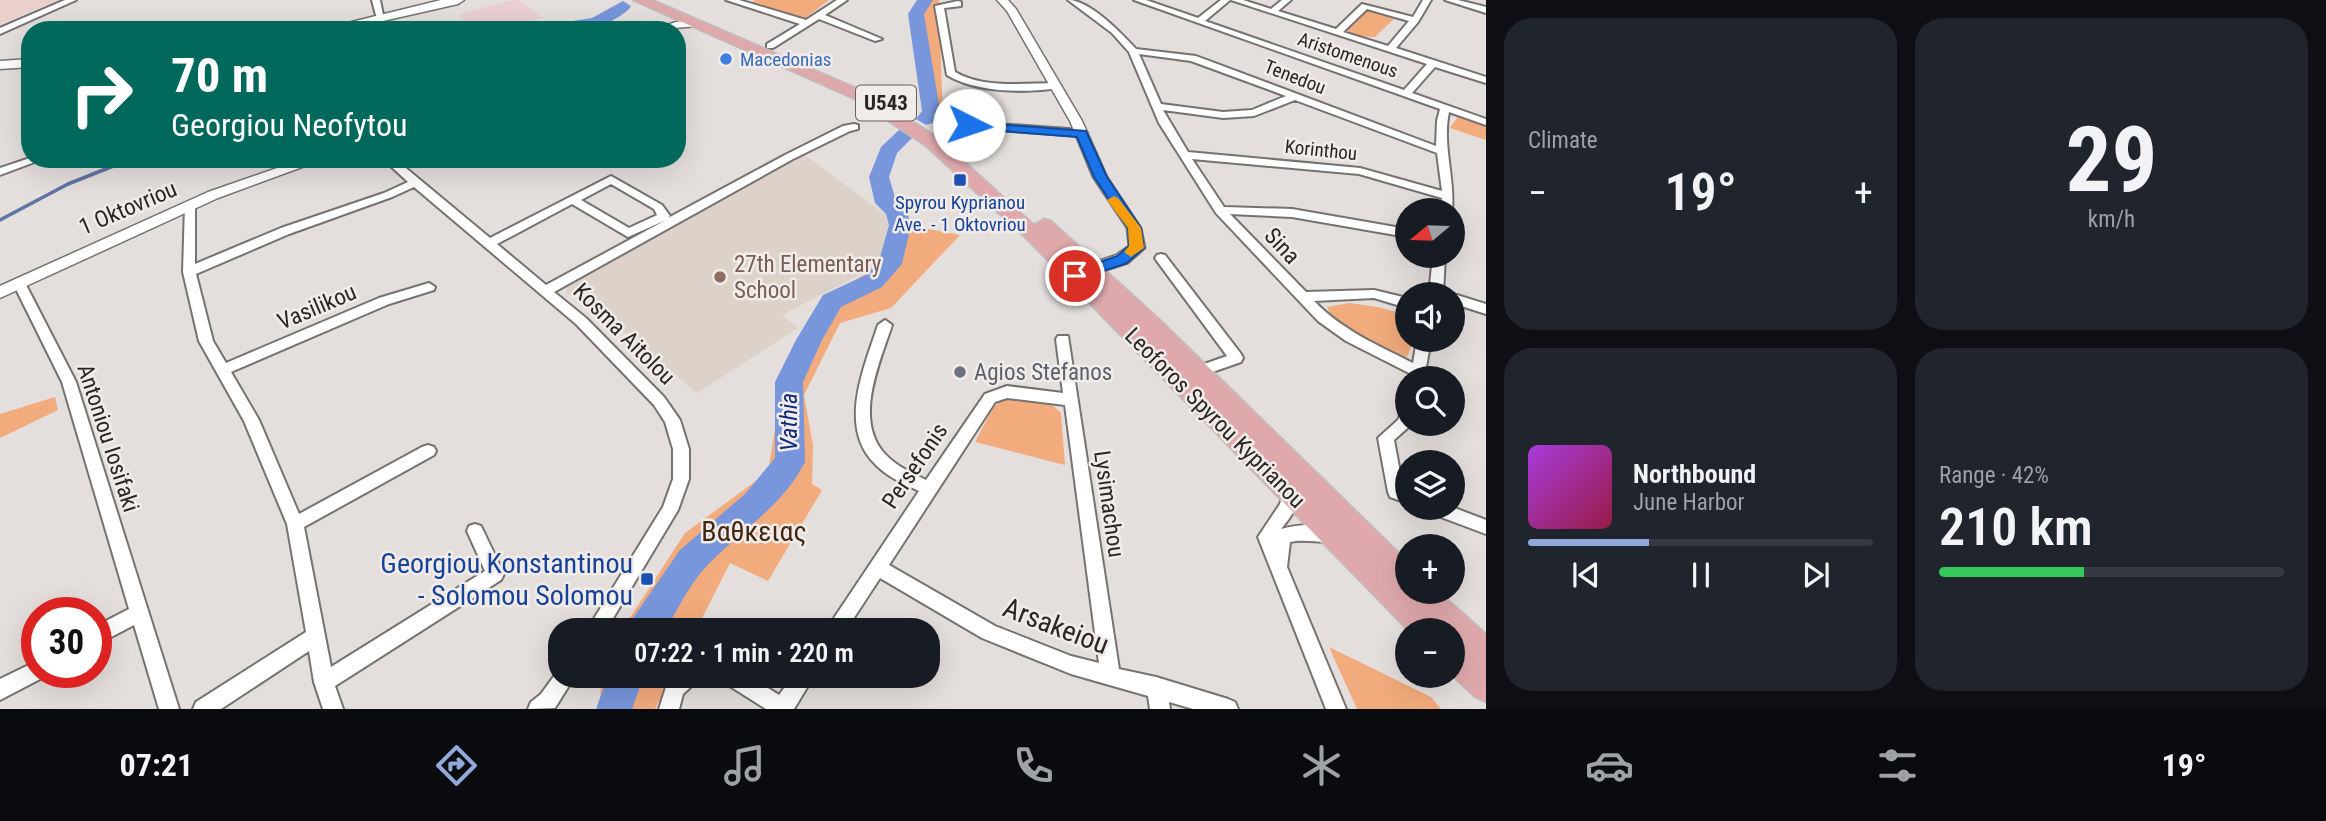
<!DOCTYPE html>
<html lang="en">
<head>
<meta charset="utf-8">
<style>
	:root { --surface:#171b24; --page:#20242c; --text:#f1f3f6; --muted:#9ea1a6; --line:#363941; --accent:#92a8db }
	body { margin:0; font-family:"Roboto Condensed",sans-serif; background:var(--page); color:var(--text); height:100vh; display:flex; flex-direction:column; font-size:26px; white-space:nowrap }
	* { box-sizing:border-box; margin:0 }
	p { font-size:23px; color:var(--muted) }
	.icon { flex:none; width:38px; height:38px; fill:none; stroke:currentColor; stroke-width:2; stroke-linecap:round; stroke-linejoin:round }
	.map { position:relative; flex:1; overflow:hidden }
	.panel { display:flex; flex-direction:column; gap:18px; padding:18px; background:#0d0f14; width:840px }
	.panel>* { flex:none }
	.hud { position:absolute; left:21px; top:21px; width:665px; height:147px; border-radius:28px; box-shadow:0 7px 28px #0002; background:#00695c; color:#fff; overflow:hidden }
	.needle { width:46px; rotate:251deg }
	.fabs { position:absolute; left:1395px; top:198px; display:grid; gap:14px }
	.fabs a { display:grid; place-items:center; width:70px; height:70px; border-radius:50%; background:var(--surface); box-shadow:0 7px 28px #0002; font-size:35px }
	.speed { position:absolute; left:21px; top:597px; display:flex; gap:14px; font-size:35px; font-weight:700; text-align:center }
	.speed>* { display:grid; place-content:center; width:91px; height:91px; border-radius:50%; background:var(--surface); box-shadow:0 7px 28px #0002; line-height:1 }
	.speed .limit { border:10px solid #d22; background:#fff; color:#111 }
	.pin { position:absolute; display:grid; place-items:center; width:60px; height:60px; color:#fff; margin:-30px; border:4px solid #fff; border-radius:50%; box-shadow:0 2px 7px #0007 }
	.me { position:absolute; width:77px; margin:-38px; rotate:94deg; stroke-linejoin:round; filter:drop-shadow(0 0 5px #0008) }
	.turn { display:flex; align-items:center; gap:24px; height:147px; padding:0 35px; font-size:32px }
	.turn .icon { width:91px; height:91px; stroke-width:2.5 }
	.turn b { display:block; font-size:49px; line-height:60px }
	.big { font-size:52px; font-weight:600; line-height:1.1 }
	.panel .card { flex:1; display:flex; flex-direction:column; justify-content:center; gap:10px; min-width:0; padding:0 24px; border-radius:28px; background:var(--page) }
	.panel .dial { align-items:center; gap:0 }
	.dial b { font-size:91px; line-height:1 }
	.song { display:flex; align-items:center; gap:21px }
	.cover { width:84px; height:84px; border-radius:10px; background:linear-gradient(135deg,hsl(280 70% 55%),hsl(340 70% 35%)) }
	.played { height:7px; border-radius:4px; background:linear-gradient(90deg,var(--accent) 35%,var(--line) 35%) }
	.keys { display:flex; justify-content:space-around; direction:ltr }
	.heat { display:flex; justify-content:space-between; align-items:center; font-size:38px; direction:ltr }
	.charge { height:10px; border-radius:5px; background:linear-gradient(90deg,#34c759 42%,var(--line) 0) }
	.panel .tiles { flex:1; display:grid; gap:18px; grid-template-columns:repeat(2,1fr) }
	.trip { position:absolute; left:548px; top:618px; width:392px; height:70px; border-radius:28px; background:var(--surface); box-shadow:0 7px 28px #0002; font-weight:600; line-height:70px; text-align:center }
	.tabs { display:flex; height:112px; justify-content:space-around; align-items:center; background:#090b0e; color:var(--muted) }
	.tabs .icon { width:49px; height:49px }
	.tabs .on { color:var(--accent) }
	.tabs b { font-size:32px; color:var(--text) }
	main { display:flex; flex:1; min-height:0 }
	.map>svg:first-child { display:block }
	.commercial { fill:#e9cfd1 }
	.industrial { fill:#eacfcb }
	.built { fill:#ddd2ca }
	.green { fill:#f2ab7c }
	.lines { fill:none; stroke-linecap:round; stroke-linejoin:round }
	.stream { stroke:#6075a5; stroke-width:3.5 }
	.river { fill:#7796db; fill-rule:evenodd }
	.minor-casing { stroke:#76726f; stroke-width:4 }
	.tertiary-casing { stroke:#76726f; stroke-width:3 }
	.secondary-casing { stroke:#76726f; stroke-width:3 }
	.primary-casing { stroke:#bfbebe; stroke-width:3 }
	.minor { fill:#fff; fill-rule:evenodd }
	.tertiary { fill:#fff; fill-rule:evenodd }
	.secondary { fill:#fff; fill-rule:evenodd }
	.primary { fill:#dfa9ac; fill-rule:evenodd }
	.route { fill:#1a73e8; stroke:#114b97; stroke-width:2 }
	.slow { fill:#f59e0b }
	.shop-dot { fill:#3f7fe0; stroke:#f1ece9; stroke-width:2.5 }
	.transit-dot { fill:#1a4fb4; stroke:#f1ece9; stroke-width:2.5 }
	.education-dot { fill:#8d6e63; stroke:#f1ece9; stroke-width:2.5 }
	.worship-dot { fill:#6b7280; stroke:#f1ece9; stroke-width:2.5 }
	.labels { text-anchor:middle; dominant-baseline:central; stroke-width:5; stroke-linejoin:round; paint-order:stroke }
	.far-street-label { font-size:19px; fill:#292726; stroke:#f1ece9 }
	.far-shop-label { font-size:19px; fill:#366cbe; stroke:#f1ece9; text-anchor:start }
	.far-transit-label { font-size:19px; fill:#164399; stroke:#f1ece9 }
	.shield { fill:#f1ece9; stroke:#656260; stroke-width:2 }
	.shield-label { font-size:21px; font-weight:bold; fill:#292726 }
	.street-label { font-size:23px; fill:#292726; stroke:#f1ece9 }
	.education-label { font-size:23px; fill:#785e54; stroke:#f1ece9; text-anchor:start }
	.worship-label { font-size:23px; fill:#5b616d; stroke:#f1ece9; text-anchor:start }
	.water-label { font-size:24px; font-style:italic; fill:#0f2a79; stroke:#f1ece9 }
	.near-park-label { font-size:28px; fill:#432610; stroke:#f1ece9 }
	.near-transit-label { font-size:28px; fill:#164399; stroke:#f1ece9; text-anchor:end }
	.near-street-label { font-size:28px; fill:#292726; stroke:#f1ece9 }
</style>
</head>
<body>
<main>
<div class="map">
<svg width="1486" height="709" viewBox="0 0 1486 709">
	<rect width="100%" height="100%" fill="#e4dfdc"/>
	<polygon class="commercial" points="513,0 518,0 543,18 497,30 469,30 459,15"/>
	<polygon class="industrial" points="0,0 58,0 0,24"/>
	<polygon class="built" points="802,153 897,223 875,267 782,315 798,328 697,393 595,308 566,293 567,287"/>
	<g class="green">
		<polygon points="755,0 829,0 804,19 750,4"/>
		<polygon points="929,0 939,0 943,124 932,122 920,15"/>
		<path d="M1362 11H1378L1395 18 1375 37C1364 37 1352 36 1344 27Z"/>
		<polygon points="1459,115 1486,124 1486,140 1450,128"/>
		<polygon points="897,223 960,235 891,308 840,323 804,395 813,445 812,484 822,490 768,581 730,563 696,630 622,630 685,533 768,472 783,379 821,299 875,269"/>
		<path d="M1349 303 1378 307 1407 315V340H1414L1407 357C1382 346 1339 334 1327 307Z"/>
		<polygon points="55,397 58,410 0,438 0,414"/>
		<polygon points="1006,399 1050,403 1061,413 1065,465 975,442 994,406"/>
		<polygon points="1329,647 1431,697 1441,709 1357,709"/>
		<polygon points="601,676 672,676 655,709 600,709"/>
	</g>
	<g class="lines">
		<polyline class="stream" points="0,220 68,184 131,159"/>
		<g class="river">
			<polygon points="917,0 933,0 924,14 940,111 933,123 926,125 916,119 922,111 908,14"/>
			<path d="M623 1 631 6 629 9C602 33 571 30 538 30L546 25 592 18Z"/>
			<path d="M906 128 916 134 897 153 889 177 896 201 907 212 911 225 902 264 882 287 841 307 822 340 803 382 805 462C782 508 736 533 703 570 688 587 677 611 665 630H628L633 618 680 550 745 494 775 458V382L796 340 823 295 866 275 879 261 889 225 886 214 875 203 869 177 881 147 899 130Z"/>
			<polygon points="608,676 644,676 632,709 596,709"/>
		</g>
		<defs>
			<g id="minor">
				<polygon points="65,0 76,0 0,34 0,28"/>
				<polygon points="372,0 380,0 385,25 378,23"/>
				<polygon points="726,0 739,0 806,20 837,0 847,0 825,15 882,39 875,41 819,19 773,48 767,48 767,44 800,24"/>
				<path d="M1068 0C1090 0 1121 33 1136 49L1196 56 1436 146 1437 121 1440 109 1134 0H1146L1198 18 1221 0H1230L1205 21 1404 90 1427 64 1231 0H1243L1271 9 1282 0H1291L1278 11 1336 29 1362 4 1413 17 1423 0H1431L1418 22 1396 48 1486 77V83L1435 67 1412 93 1486 119V125L1449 112C1442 145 1455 178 1452 210H1440L1442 198 1359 174 1192 159 1224 207 1292 209 1407 229V237L1292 217 1230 214 1306 292 1374 290 1407 298V308L1374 298 1314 301C1342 330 1377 345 1413 363L1417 340H1431L1424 378H1410L1411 374 1346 341 1318 321 1216 213 1159 123 1129 52 1112 33ZM1367 9 1409 21 1388 46 1343 32ZM1139 54 1191 61 1286 96 1252 110 1223 112 1161 104ZM1295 100 1437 153 1442 191 1360 168 1188 152 1163 110 1223 118 1254 116Z"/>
				<polygon points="1445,0 1458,0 1486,7 1486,13"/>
				<path d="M958 1 961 2V6L944 8 955 72C984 89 1023 83 1056 83L1061 86 1059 88C1026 93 976 93 947 75L935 6Z"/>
				<polygon points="969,122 1082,130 1087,133 1082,136 969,128 945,129 940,126 945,123"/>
				<path d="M854 124 858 125V129L850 131 793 159 554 292 586 318 664 397 680 420 689 449V479L678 510 606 630H587L663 507 673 479V449L665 422 654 405 576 324 414 187 392 197 289 234 196 274 213 341 226 363 379 298 429 283 435 287 434 290 389 304 231 372 259 420 299 514 422 447 428 445 434 447 436 451 434 455 304 527 331 667 485 571 467 531 469 526 475 524 481 526 504 574 501 580 335 686 343 709H323L314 682 309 651 221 709H193L196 702 306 632 287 524 244 421 199 341 183 272 185 205H193L195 207V264L281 228 384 193 408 182 383 159H395L490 238 611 176 662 205 670 216 668 218 785 155 843 126ZM611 184 654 209 657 215 629 228 581 200ZM572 204 628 237 666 220 546 285 497 244Z"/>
				<polygon points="30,158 43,159 0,175 0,168"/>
				<polygon points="1161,254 1165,255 1241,354 1243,358 1241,362 1198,377 1193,376 1191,372 1193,368 1227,356 1157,261 1155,258 1157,255"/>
				<polygon points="1433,256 1445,256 1443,294 1429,294"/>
				<polygon points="19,279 25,283 76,382 179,709 159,709 134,625 96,645 96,626 129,609 62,382 13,283"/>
				<polygon points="1450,294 1457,295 1486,304 1486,314 1452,303 1452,294"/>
				<path d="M885 320 892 325C880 362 853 420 885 454 896 466 912 473 926 480L985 394 1007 386 1063 393 1056 339 1058 336H1068L1119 669 1156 677 1228 699 1235 702 1238 709H1193L1169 702 1170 709H1150L1148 696 1071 674 982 638 880 578 846 630H826L919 491C904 484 888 477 876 465 837 428 864 368 878 325ZM1007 398 1065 405 1099 663 1071 656 995 626 889 565 995 402Z"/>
				<polygon points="1407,410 1407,424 1412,424 1394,440 1403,488 1407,489 1407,503 1390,497 1388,492 1378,438 1398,420 1402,412"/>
				<path d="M1291 486 1297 488C1302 503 1290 518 1281 529 1300 524 1318 523 1337 530L1339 535 1337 540C1324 545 1307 538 1290 542L1287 567 1346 709H1326L1258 537 1280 504 1285 488Z"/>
				<polygon points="1452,507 1486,520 1486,534 1430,513 1428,508"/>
				<polygon points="37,661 37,672 46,672 44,677 0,700 0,679"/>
				<polygon points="560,668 560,676 575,676 555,708 528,709 531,702 541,694"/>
				<polygon points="674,676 698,676 695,683 683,694 679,709 659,709 668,681"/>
				<polygon points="722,676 749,676 779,695 793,676 814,676 794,709 766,709 725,683"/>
			</g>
			<g id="tertiary">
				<polygon points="997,0 1008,0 1016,9 1082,121 1107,177 1141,228 1145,248 1128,263 1081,278 1073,273 1075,269 1116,255 1129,246 1127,228 1093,177 1070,121 1007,11"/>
				<polygon points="693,21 698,24 697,26 652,30 676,22"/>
				<polygon points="303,159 324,159 218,198 0,298 0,286 208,192"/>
			</g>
			<g id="secondary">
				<polygon points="441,0 464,0 458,4 343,30 319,30"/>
				<polygon points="30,59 30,67 0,69 0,61"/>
			</g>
			<polygon id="primary" points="633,0 652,0 867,93 937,137 1034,225 1044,219 1051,221 1161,321 1407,561 1407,592 1439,592 1486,634 1486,702 1475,697 1452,675 1452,630 1408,630 1029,241 925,145 855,99"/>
		</defs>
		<use href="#minor" class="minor-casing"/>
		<use href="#tertiary" class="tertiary-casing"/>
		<use href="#secondary" class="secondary-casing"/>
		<use href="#primary" class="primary-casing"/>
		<use href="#minor" class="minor"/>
		<use href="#tertiary" class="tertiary"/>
		<use href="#secondary" class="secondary"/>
		<use href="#primary" class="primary"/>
	</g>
	<polygon class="route" points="969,122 1086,131 1107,177 1141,228 1144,248 1127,263 1080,279 1070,279 1067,276 1070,272 1117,256 1129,246 1128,228 1094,177 1077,137 964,128 964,123"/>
	<polygon class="slow" points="1114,196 1118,198 1141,228 1144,248 1131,257 1124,252 1129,246 1128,228 1107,200"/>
	<circle class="shop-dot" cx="726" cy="59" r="7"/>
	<g class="transit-dot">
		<rect x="953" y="173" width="14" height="14" rx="3.5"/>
		<rect x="640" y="572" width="14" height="14" rx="3.5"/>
	</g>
	<circle class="education-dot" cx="720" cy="277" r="7"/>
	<circle class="worship-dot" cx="960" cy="372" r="7"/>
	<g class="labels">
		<g class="far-street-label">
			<text transform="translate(1348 55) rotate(19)">Aristomenous</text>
			<text transform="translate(1295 77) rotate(21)">Tenedou</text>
			<text transform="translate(1321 150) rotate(6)">Korinthou</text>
		</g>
		<g class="far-shop-label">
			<text x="740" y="59">Macedonias</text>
		</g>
		<g class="far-transit-label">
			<text x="960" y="202">Spyrou Kyprianou<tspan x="960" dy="22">Ave. - 1 Oktovriou</tspan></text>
		</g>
		<rect class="shield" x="856" y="85.5" width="60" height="35" rx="5"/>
		<g class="shield-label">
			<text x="886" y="103">U543</text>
		</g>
		<g class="street-label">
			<text transform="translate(128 208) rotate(-23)">1 Oktovriou</text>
			<text transform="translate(1282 246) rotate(47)">Sina</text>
			<text transform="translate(317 307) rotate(-23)">Vasilikou</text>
			<text transform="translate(624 334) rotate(45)">Kosma Aitolou</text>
			<text transform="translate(1215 418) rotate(45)">Leoforos Spyrou Kyprianou</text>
			<text transform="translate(108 438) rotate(72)">Antoniou Iosifaki</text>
			<text transform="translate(915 466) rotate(-56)">Persefonis</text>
			<text transform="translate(1109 504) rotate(82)">Lysimachou</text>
		</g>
		<g class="education-label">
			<text x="734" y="264">27th Elementary<tspan x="734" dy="26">School</tspan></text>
		</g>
		<g class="worship-label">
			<text x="974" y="372">Agios Stefanos</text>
		</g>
		<g class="water-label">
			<text transform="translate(789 422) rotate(-90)">Vathia</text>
		</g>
		<g class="near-park-label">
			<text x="754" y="531">Βαθκειας</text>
		</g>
		<g class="near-transit-label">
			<text x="633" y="563">Georgiou Konstantinou<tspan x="633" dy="32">- Solomou Solomou</tspan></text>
		</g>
		<g class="near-street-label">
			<text transform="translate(1056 626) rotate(21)">Arsakeiou</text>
		</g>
	</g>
</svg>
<div class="fabs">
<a><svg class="needle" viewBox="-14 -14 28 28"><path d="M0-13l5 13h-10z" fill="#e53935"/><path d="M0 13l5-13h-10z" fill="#9ea1a6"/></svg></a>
<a><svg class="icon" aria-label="sound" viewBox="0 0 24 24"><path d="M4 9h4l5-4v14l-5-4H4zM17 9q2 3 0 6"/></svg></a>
<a><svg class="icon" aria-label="search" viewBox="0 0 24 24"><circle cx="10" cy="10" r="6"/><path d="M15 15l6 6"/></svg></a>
<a><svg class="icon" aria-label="layers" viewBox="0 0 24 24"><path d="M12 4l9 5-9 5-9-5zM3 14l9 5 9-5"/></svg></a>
<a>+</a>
<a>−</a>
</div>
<div class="speed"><div class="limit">30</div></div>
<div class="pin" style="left:1075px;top:276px;background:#d93025"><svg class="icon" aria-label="arrive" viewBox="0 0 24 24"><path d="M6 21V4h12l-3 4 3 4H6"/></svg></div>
<svg class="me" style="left:969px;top:125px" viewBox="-20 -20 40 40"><circle r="19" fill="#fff"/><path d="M0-13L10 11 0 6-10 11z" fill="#1a73e8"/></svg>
<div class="trip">07:22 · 1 min · 220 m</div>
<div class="hud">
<div class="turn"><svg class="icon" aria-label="right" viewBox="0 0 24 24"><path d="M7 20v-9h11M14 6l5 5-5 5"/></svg><div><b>70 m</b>Georgiou Neofytou</div></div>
</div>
</div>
<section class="panel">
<div class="tiles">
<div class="card"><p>Climate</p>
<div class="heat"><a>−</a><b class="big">19°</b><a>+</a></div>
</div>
<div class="card dial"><b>29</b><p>km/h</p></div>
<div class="card">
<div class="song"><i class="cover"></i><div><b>Northbound</b><p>June Harbor</p></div></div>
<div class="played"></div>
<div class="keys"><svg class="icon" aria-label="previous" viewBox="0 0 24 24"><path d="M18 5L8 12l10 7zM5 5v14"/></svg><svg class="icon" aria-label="pause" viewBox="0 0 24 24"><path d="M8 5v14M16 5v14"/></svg><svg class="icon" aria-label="next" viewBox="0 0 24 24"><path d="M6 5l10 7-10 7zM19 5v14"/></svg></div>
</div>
<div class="card"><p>Range · 42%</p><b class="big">210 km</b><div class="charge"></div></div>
</div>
</section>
</main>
<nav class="tabs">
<b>07:21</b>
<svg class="icon on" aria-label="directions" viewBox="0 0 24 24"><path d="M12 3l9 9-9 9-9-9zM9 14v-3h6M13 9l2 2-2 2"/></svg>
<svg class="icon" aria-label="music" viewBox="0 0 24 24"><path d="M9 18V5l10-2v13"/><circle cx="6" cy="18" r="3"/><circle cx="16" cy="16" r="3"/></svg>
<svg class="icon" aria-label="phone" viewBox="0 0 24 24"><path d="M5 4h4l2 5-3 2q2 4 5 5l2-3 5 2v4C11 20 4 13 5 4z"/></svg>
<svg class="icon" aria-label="climate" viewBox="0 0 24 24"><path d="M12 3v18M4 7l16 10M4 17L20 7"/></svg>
<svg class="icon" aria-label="car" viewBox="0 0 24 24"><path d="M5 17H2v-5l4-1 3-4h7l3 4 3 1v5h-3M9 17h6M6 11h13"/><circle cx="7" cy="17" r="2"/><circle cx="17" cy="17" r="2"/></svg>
<svg class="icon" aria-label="filters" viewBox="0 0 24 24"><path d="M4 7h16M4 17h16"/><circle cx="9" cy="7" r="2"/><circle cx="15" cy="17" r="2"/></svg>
<b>19°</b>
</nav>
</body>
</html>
